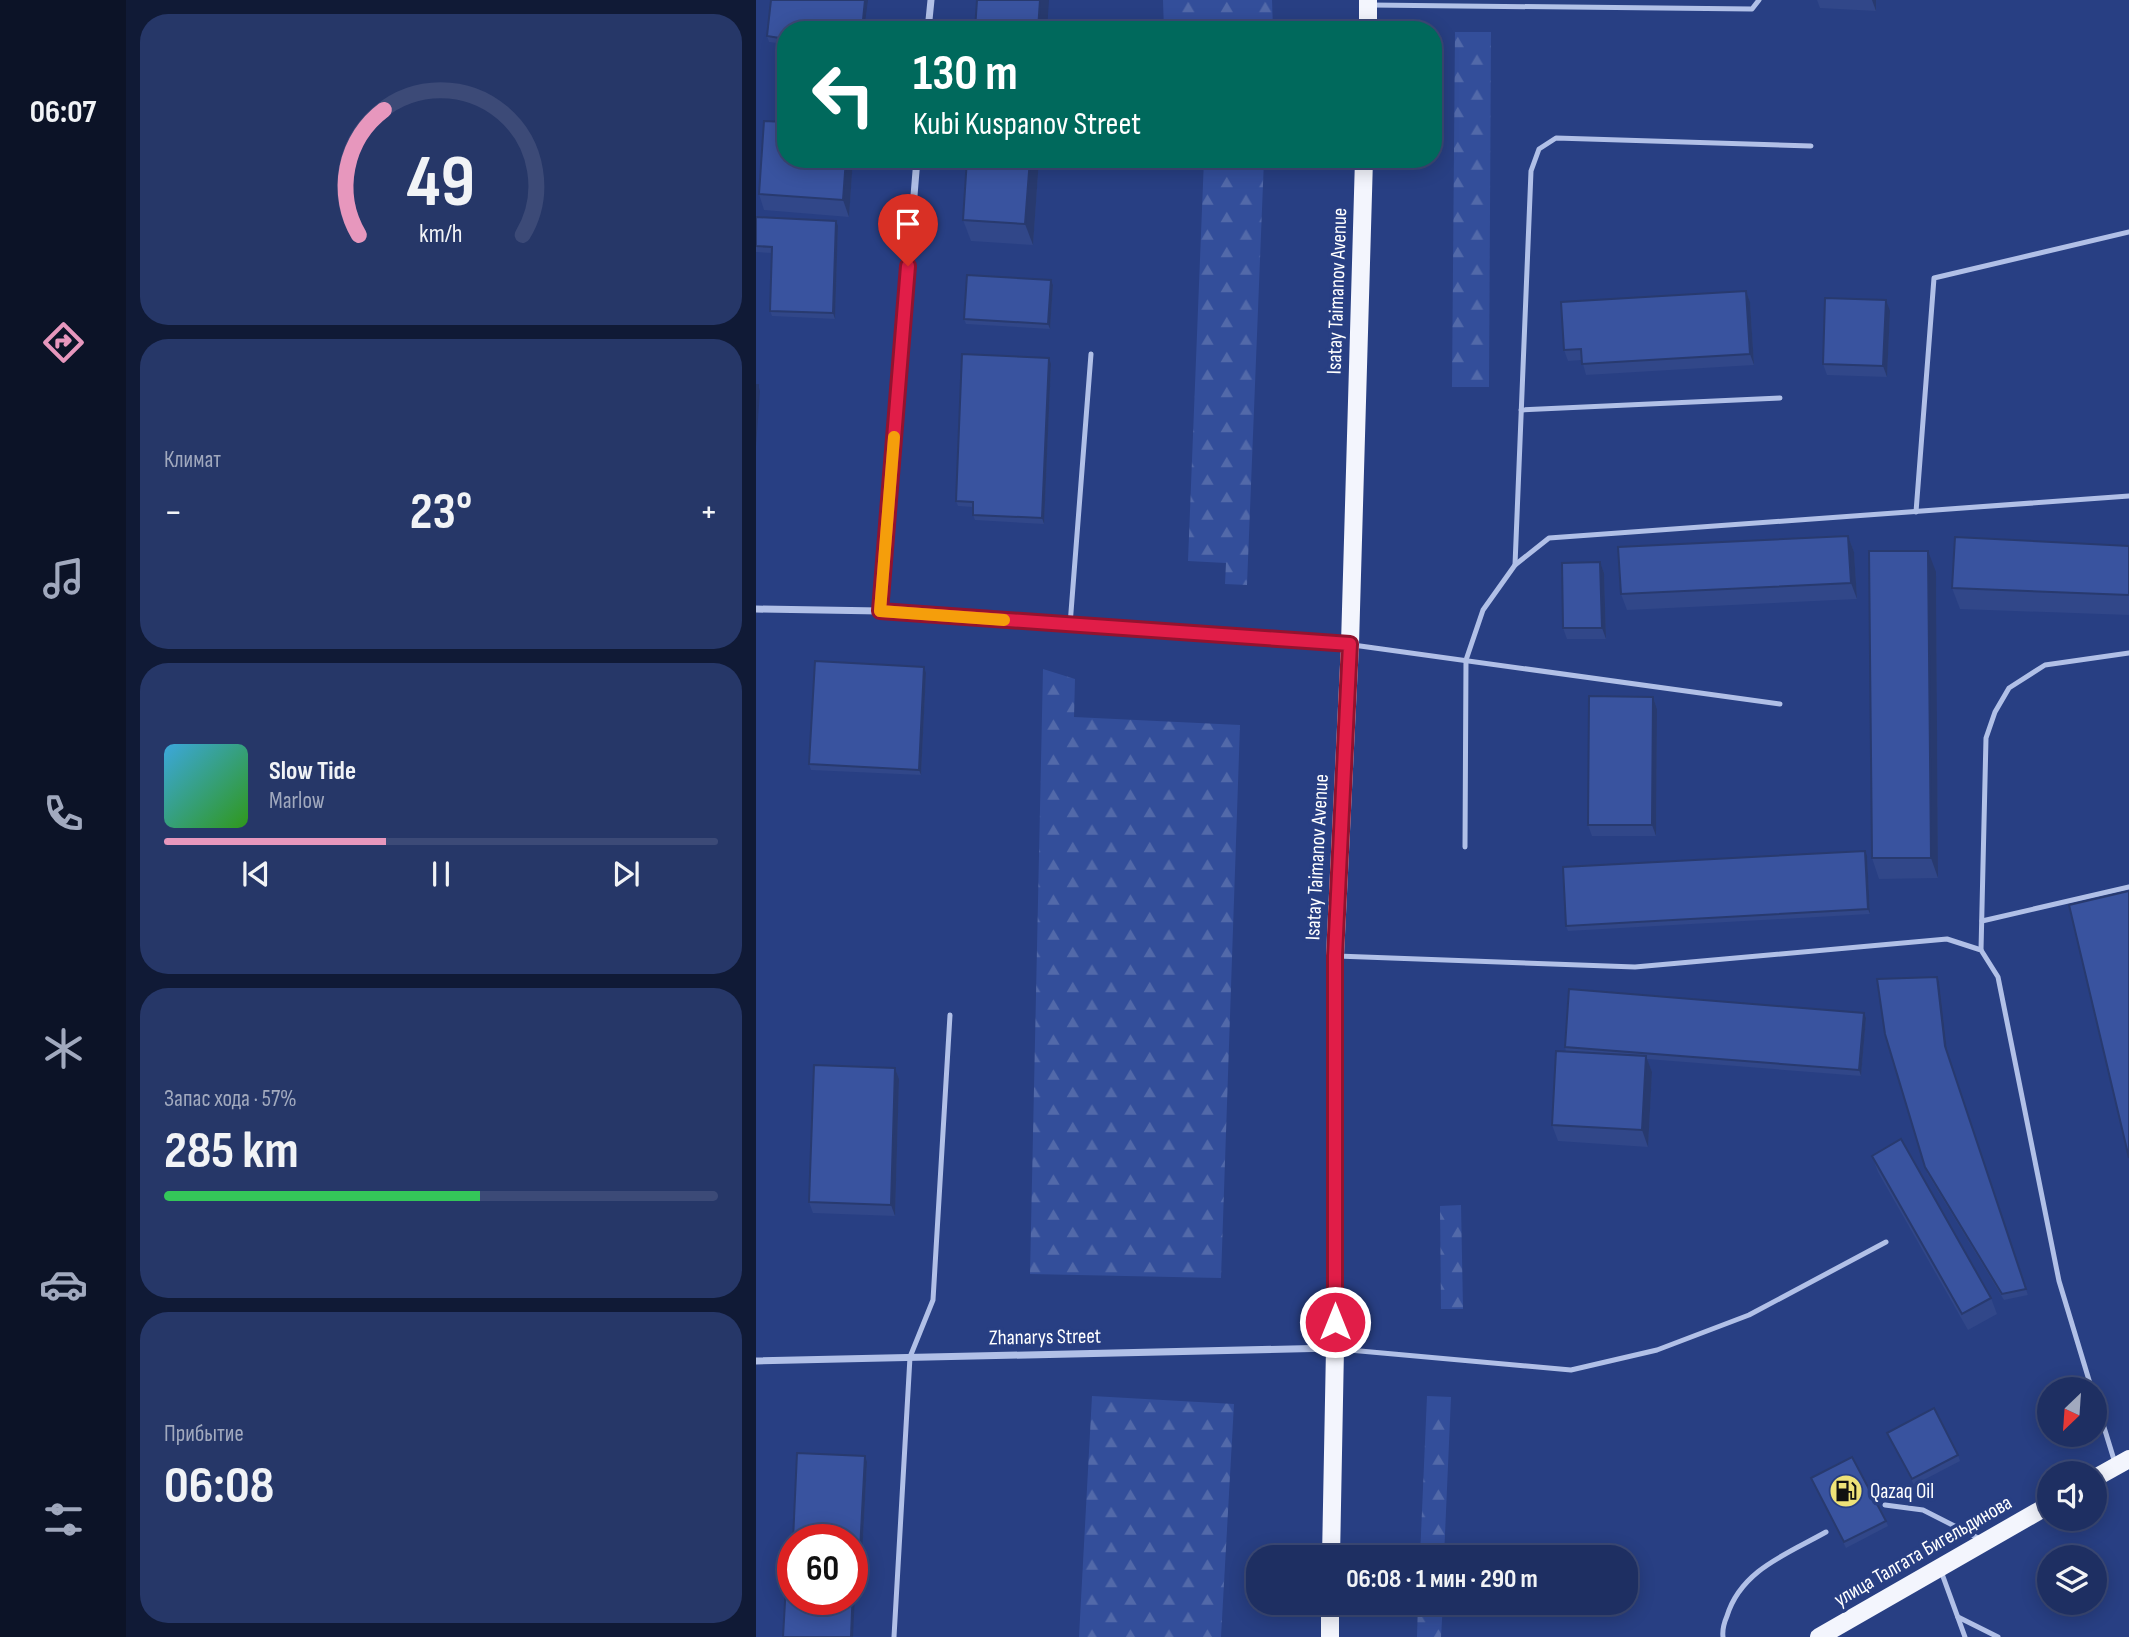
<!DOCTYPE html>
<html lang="ru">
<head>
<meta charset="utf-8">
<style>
	:root { --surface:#1e2f62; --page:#263768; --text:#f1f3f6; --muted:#a1a9be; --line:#3c4a77; --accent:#e797bd }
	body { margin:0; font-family:"Sofia Sans Condensed",sans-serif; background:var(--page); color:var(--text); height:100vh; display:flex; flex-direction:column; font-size:26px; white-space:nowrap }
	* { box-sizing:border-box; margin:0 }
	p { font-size:23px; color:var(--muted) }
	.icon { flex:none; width:38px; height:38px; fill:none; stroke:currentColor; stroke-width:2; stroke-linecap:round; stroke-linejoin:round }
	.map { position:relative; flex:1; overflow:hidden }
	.sheet { display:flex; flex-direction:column; gap:14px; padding:14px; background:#101a36; width:630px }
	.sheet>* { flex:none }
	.banner { position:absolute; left:21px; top:21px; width:665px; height:147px; border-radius:28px; box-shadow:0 4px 18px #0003,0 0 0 2px var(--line); background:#00695c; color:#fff; overflow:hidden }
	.needle { width:46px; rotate:205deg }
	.tools { position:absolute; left:1281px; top:1377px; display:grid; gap:14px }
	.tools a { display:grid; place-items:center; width:70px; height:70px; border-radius:50%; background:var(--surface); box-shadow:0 4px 18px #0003,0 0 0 2px var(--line); font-size:35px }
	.speed { position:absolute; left:21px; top:1524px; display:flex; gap:14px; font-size:35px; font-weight:700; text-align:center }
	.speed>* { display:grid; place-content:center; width:91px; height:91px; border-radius:50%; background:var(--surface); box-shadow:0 4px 18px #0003,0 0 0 2px var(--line); line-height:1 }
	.speed .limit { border:10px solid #d22; background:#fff; color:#111 }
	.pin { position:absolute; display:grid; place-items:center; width:60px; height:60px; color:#fff; margin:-72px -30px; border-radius:50% 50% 50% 0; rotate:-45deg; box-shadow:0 0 7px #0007 }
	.pin .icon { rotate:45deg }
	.me { position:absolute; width:77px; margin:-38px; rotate:0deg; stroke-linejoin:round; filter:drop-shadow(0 0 5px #0008) }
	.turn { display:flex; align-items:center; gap:24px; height:147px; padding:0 21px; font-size:32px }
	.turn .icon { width:91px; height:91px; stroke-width:2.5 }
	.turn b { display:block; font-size:49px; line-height:60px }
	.big { font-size:52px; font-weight:700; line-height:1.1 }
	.sheet .card { flex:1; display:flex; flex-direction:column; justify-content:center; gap:10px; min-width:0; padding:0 24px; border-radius:28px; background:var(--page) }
	.sheet .dial { align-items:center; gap:0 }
	.dial svg { height:182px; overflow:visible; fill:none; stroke:var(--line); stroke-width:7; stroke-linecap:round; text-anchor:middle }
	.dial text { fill:var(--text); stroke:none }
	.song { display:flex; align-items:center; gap:21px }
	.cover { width:84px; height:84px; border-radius:10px; background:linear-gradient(135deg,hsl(200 70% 55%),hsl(110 70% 35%)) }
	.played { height:7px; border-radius:4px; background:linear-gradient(90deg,var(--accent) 40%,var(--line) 40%) }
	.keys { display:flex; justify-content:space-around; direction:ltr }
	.heat { display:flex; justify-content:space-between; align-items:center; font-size:38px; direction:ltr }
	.charge { height:10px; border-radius:5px; background:linear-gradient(90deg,#34c759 57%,var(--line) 0) }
	.trip { position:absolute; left:490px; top:1545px; width:392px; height:70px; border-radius:28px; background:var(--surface); box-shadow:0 4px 18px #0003,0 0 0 2px var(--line); font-weight:700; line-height:70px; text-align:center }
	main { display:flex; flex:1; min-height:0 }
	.tab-bar { display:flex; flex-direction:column; width:126px; justify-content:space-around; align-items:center; background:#0c1327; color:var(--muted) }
	.tab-bar .icon { width:49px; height:49px }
	.tab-bar .selected { color:var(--accent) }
	.tab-bar b { font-size:32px; color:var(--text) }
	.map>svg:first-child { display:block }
	.forest { fill:url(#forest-firs) }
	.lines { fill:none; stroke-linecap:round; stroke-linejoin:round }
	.service { stroke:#b1c0e7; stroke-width:5 }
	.minor { stroke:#b1c0e7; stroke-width:7 }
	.primary { stroke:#f3f5fd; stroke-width:18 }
	.wall { fill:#314789 }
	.shaded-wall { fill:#283a6f }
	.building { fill:#39539f; stroke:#283a6f; stroke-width:2 }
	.route-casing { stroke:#92132f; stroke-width:18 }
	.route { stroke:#e11d48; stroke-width:12 }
	.slow { stroke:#f59e0b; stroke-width:12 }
	.labels { text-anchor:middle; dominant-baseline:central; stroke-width:7; stroke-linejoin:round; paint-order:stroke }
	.street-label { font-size:21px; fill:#fff; stroke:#283f83 }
	.poi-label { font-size:21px; fill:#fff; stroke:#283f83; text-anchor:start }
</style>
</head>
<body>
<main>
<nav class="tab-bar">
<b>06:07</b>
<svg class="icon selected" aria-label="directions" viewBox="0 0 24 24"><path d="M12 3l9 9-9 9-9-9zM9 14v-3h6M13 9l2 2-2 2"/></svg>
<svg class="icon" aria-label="music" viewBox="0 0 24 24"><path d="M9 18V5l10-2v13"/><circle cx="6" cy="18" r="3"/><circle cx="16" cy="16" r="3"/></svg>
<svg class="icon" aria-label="phone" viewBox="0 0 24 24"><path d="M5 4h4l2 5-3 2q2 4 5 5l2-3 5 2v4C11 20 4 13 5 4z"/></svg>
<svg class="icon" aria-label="climate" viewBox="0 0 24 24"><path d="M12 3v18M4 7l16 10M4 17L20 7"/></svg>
<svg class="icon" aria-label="car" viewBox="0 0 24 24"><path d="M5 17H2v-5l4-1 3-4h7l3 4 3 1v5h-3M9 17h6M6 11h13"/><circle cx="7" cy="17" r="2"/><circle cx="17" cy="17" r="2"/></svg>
<svg class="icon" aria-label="filters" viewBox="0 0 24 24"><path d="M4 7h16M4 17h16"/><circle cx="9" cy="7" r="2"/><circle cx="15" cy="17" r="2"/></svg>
</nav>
<section class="sheet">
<div class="card dial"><svg viewBox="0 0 100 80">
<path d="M14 69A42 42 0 1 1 86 69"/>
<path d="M14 69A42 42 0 0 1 25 14" stroke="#e797bd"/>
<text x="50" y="56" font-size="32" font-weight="700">49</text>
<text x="50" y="72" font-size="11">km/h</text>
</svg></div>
<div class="card"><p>Климат</p>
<div class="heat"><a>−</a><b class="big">23°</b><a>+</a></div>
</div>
<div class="card">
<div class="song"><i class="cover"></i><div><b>Slow Tide</b><p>Marlow</p></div></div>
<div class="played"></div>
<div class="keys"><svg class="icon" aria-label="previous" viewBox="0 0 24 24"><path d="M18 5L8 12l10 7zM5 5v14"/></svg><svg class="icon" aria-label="pause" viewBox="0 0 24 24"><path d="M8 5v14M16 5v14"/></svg><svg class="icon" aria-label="next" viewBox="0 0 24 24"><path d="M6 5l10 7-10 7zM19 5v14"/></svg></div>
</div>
<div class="card"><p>Запас хода · 57%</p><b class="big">285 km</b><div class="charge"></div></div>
<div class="card"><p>Прибытие</p><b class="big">06:08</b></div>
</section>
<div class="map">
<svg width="1373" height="1637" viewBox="0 0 1373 1637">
	<defs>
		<pattern id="forest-firs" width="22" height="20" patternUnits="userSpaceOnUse" patternTransform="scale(1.75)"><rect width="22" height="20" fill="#334e9a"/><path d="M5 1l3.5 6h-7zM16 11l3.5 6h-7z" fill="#5269a9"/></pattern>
	</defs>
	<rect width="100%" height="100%" fill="#283f83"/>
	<g class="forest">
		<polygon points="407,0 516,0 517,30 408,30"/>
		<polygon points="699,32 735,32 733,387 696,387"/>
		<polygon points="448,159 508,159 491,585 469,584 470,563 432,561"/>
		<polygon points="287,669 319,679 318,717 484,725 465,1278 274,1274"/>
		<polygon points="705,1205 707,1309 685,1309 684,1206"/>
		<polygon points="336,1396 478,1404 465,1637 323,1637"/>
		<polygon points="671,1396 695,1397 688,1557 664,1557"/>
		<polygon points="662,1603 687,1603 685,1637 661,1637"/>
	</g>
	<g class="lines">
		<g class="service">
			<polyline points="615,5 996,9 1003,0"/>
			<polyline points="765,410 1024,398"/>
			<polyline points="1160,512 1178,278 1373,232"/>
			<polyline points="759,565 793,538 1373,496"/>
			<polyline points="314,625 335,354"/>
			<polyline points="597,645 1024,704"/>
			<polyline points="709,847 710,660 727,610 759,565 775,171 783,149 800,138 1055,146"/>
			<polyline points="1226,921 1373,887"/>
			<polyline points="1225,950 1230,738 1239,712 1253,688 1289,665 1373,653"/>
			<polyline points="581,956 879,967 1191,939 1225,950 1242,977 1303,1281 1336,1390"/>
			<polyline points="582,1349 815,1370 901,1350 993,1315 1130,1242"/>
			<polyline points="1339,1398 1359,1463"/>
			<polyline points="1129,1505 1167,1510 1226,1540"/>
			<polyline points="1185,1571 1209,1637"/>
			<polyline points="1202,1617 1242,1637"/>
			<polyline points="138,1637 154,1357 177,1300 194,1015"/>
			<path d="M967 1637C966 1629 968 1623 971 1616 985 1570 1031 1554 1070 1532"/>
		</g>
		<g class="minor">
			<polyline points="172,30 175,0"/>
			<polyline points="0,609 124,611 593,644"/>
			<polyline points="124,611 161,159"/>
			<polyline points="0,1361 577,1348"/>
		</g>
		<g class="primary">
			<polyline points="612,30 612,0"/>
			<polyline points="1339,1478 1373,1459"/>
			<polyline points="575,1558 579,1348 579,956 594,644 608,159"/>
			<polyline points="574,1637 574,1603"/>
			<polyline points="1063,1637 1293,1505"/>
		</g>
	</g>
	<g class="wall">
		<polygon points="1061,0 1120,0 1120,11 1064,8"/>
		<polygon points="30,30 30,44 13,42 11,36"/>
		<polygon points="30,159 97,159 93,217 8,210 3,194"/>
		<polygon points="283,159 277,245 215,241 207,220"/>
		<polygon points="0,217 82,226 79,319 16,316 14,311 16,253 0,252"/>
		<polygon points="295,280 297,285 294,329 210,324 208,319"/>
		<polygon points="990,291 994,302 998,365 830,375 826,360 812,361 808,350"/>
		<polygon points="1134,311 1131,377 1071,375 1067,364"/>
		<polygon points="295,364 288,524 219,520 217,515 217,507 202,506 200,501"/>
		<polygon points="1092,536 1098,552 1101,599 871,610 865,594"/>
		<polygon points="1373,546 1373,615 1204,609 1196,588"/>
		<polygon points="844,562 848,573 850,639 811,639 807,628"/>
		<polygon points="1180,572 1182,878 1123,879 1116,858"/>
		<polygon points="170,673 165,775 55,770 53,764"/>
		<polygon points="897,697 901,709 900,836 836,836 832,825"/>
		<polygon points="1111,856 1114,914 812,931 810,926"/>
		<polygon points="1183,982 1191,1051 1272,1295 1248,1300 1171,1173 1129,1034"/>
		<polygon points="1108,1013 1110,1018 1105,1076 891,1059 896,1072 892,1147 802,1141 796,1125 810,1052 809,1047"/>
		<polygon points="139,1068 143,1079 139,1216 57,1213 53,1202"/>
		<polygon points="1116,1156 1235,1298 1241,1314 1212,1330 1122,1172"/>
		<polygon points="1131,1433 1202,1455 1204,1461 1158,1485"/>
		<polygon points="111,1462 106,1557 96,1556 96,1540"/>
		<polygon points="1055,1478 1130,1521 1132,1526 1090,1548"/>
	</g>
	<g class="shaded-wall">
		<polygon points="109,0 112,0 108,30 106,30"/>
		<polygon points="284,0 293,0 291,30 282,30"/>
		<polygon points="1116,0 1120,0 1120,11"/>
		<polygon points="90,159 97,159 93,217 87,200"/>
		<polygon points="274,159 283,159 277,245 269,224"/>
		<polygon points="80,221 82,226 79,319 77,313"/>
		<polygon points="295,280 297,285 294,329 292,324"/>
		<polygon points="990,291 994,302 998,365 994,354"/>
		<polygon points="1130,300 1134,311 1131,377 1127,366"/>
		<polygon points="293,358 295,364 288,524 286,518"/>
		<polygon points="2,385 4,391 0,446 0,414"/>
		<polygon points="1092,536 1098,552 1101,599 1095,583"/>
		<polygon points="1172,551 1180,572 1182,878 1175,858"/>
		<polygon points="844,562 848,573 850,639 846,628"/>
		<polygon points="168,667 170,673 165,775 163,770"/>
		<polygon points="897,697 901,709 900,836 896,825"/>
		<polygon points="1109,851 1111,856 1114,914 1112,909"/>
		<polygon points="1181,977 1183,982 1191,1051 1272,1295 1189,1046"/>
		<polygon points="1108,1013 1110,1018 1105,1076 1103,1070"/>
		<polygon points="890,1056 896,1072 892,1147 886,1130"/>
		<polygon points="139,1068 143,1079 139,1216 135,1205"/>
		<polygon points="109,1456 111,1462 106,1557 104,1551"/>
		<polygon points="97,1587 99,1593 97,1637 95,1637"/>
	</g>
	<g class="building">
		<polygon points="15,0 109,0 106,30 30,30 30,39 11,36"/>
		<polygon points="221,0 284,0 282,30 219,30"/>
		<polygon points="8,121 30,122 30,159 90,159 87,200 3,194"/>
		<polygon points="211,159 274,159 269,224 207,220"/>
		<polygon points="0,217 80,221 77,313 14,311 16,247 0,246"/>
		<polygon points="211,275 295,280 292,324 208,319"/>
		<polygon points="990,291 994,354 826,364 825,349 808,350 805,302"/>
		<polygon points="1069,298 1130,300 1127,366 1067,364"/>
		<polygon points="206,354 293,358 286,518 217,515 217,502 200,501"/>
		<polygon points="0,385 2,385 0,414"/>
		<polygon points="1092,536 1095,583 865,594 862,547"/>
		<polygon points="1199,537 1373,546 1373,595 1196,588"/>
		<polygon points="1113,551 1172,551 1175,858 1116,858"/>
		<polygon points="844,562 846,628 807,628 806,563"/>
		<polygon points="59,661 168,667 163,770 53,764"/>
		<polygon points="833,696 897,697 896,825 832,825"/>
		<polygon points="1109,851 1112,909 810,926 807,867"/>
		<polygon points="1373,891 1373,1158 1313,905"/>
		<polygon points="1181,977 1189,1046 1270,1289 1246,1294 1169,1167 1129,1034 1121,979"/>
		<polygon points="813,989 1108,1013 1103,1070 809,1047"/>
		<polygon points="800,1051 890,1056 886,1130 796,1125"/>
		<polygon points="58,1065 139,1068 135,1205 53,1202"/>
		<polygon points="1145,1139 1235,1298 1206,1314 1116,1156"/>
		<polygon points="1178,1408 1202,1455 1156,1479 1131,1433"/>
		<polygon points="41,1453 109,1456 104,1551 96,1551 96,1540 37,1540"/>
		<polygon points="1096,1457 1130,1521 1088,1542 1055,1478"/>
		<polygon points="30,1584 37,1584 37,1600 96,1600 97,1587 95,1637 27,1637"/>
	</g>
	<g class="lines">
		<defs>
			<polyline id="route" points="152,266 124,611 594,644 579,956 579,1322"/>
		</defs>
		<use href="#route" class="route-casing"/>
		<use href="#route" class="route"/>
		<polyline class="slow" points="138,437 124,611 248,620"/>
	</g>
	<defs>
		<symbol id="fuel-disc" viewBox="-11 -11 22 22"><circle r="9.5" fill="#eee278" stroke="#283f83"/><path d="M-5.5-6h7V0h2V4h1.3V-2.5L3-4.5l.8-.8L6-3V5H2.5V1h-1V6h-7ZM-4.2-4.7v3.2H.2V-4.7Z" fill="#111"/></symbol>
	</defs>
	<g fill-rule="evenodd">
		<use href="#fuel-disc" x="1071" y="1472" width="38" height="38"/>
	</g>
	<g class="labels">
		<g class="street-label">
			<text transform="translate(581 291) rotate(-88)">Isatay Taimanov Avenue</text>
			<text transform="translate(561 857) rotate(-87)">Isatay Taimanov Avenue</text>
			<text transform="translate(289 1337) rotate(-1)">Zhanarys Street</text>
			<text transform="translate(1167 1551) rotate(-30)">улица Талгата Бигельдинова</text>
		</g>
		<g class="poi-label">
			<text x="1114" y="1491">Qazaq Oil</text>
		</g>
	</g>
</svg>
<div class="tools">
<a><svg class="needle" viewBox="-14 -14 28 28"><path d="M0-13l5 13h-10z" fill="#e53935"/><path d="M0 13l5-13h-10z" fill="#a1a9be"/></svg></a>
<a><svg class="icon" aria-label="sound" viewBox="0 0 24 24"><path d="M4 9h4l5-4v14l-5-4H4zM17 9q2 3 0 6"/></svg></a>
<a><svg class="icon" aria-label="layers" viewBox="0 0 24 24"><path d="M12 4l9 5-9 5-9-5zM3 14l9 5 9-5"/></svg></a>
</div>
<div class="speed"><div class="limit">60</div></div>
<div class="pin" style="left:152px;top:266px;background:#d93025"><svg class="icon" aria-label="arrive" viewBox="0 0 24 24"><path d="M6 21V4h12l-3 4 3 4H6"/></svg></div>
<svg class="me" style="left:579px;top:1322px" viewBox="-20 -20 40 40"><circle r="17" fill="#e11d48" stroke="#fff" stroke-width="3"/><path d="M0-11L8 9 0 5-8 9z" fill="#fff"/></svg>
<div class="trip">06:08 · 1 мин · 290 m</div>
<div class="banner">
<div class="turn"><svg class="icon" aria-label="left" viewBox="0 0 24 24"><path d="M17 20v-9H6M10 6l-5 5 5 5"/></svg><div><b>130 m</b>Kubi Kuspanov Street</div></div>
</div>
</div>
</main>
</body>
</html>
